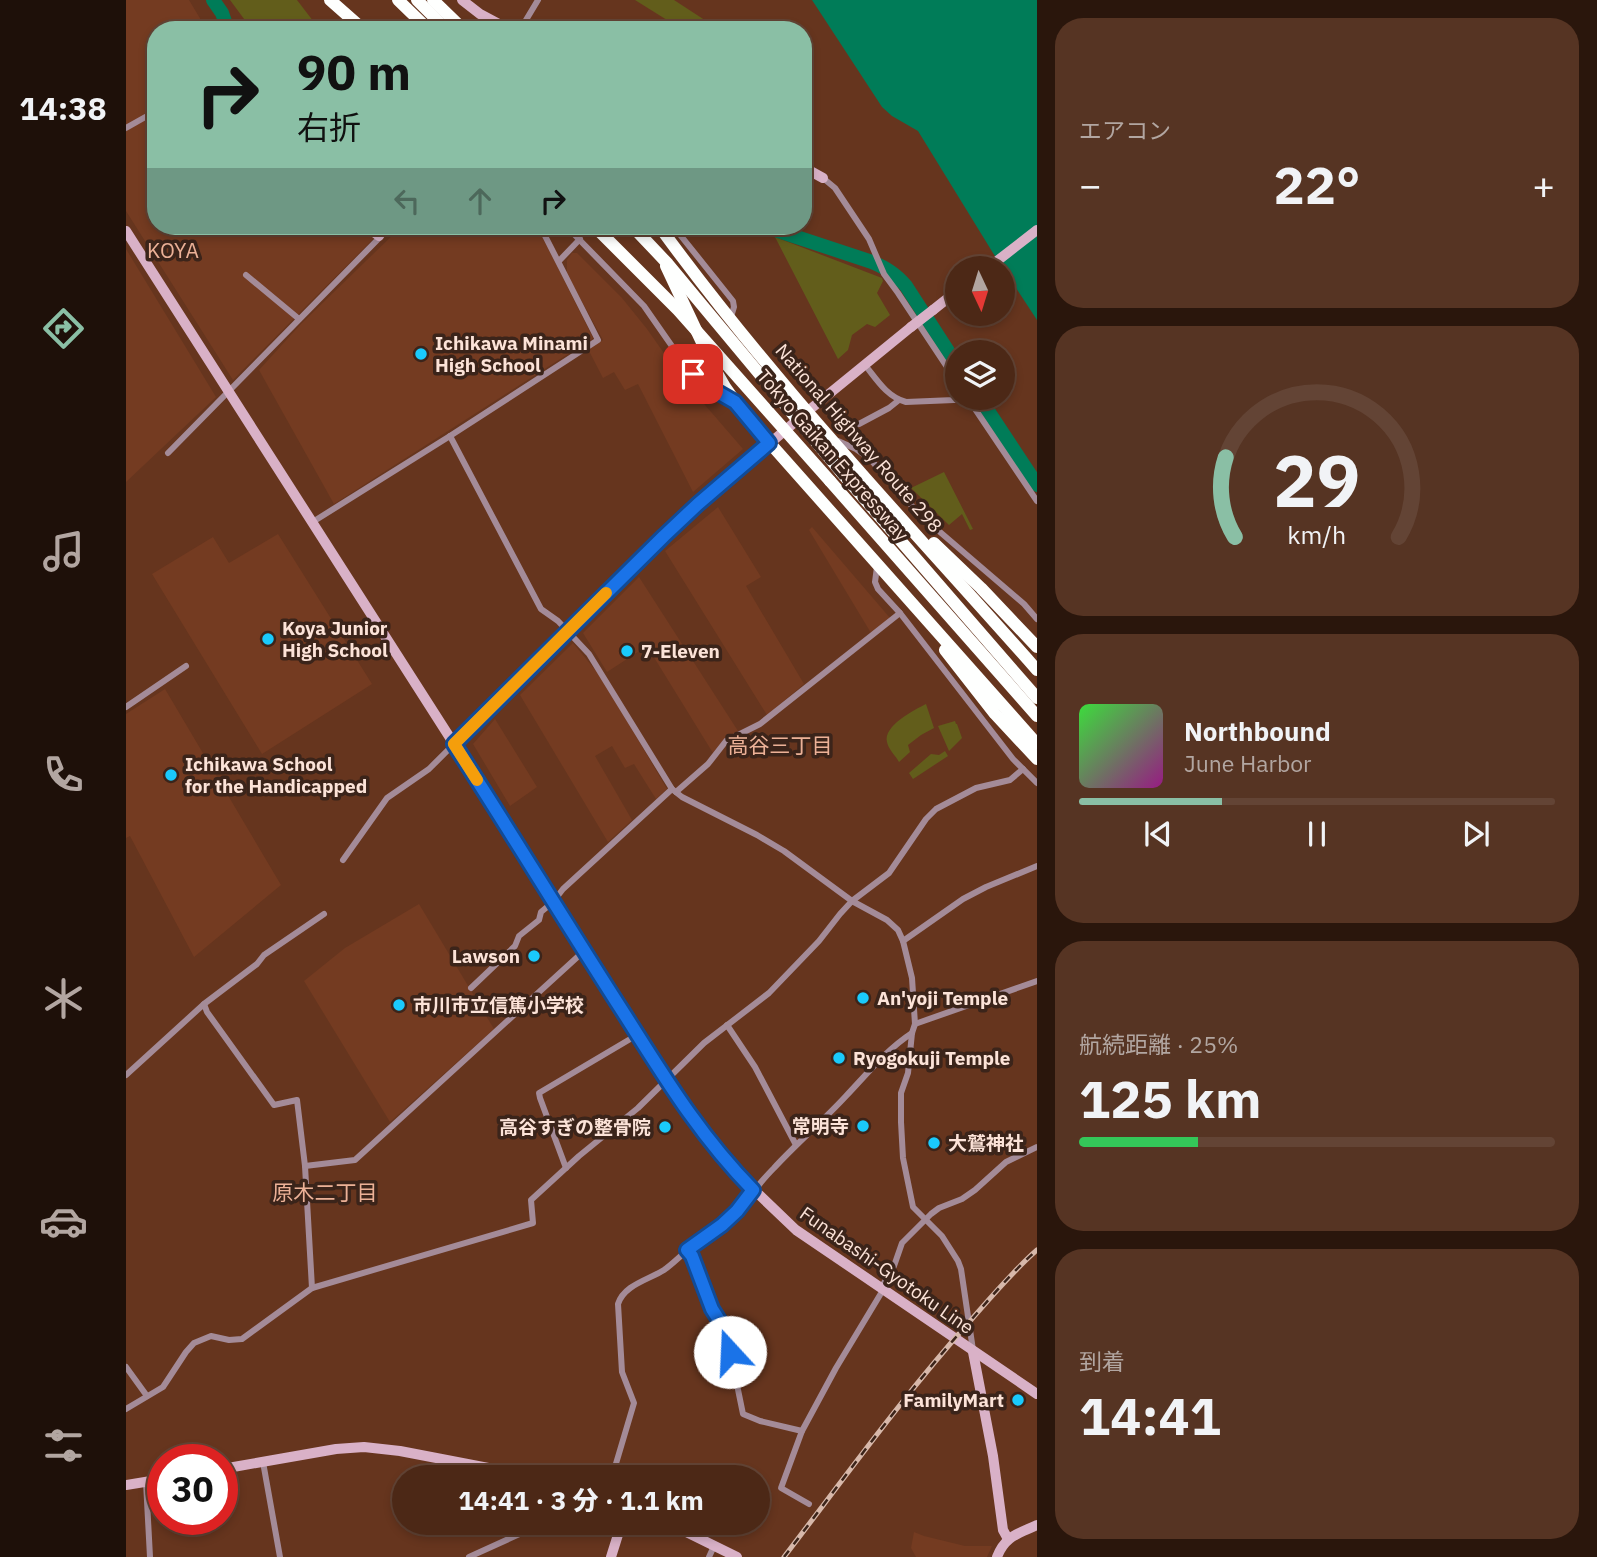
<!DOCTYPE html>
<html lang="ja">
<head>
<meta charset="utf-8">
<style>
	:root { --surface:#4c2816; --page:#563423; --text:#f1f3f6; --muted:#b2a6a1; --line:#634435; --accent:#8abfa5 }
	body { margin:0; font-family:"IBM Plex Sans","Noto Sans JP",sans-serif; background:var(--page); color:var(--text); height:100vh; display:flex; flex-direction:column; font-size:26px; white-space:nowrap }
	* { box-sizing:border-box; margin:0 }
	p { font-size:23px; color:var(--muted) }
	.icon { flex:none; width:38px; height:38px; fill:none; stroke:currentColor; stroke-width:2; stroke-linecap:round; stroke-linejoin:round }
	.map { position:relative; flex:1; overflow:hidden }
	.sheet { display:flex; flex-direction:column; gap:18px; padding:18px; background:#2a160c; width:560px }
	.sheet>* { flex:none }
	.guide { position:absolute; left:21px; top:21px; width:665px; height:214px; border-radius:28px; box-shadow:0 4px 10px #0003,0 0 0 2px var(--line); background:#8abfa5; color:#111; overflow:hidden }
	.needle { width:46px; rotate:176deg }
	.fabs { position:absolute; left:819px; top:256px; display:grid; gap:14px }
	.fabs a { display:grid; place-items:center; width:70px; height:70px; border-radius:50%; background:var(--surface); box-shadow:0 4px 10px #0003,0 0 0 2px var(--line); font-size:35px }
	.speed { position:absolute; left:21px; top:1444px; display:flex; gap:14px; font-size:35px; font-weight:700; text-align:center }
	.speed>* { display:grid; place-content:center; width:91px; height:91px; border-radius:50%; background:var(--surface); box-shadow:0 4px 10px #0003,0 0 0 2px var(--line); line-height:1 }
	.speed .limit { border:10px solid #d22; background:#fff; color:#111 }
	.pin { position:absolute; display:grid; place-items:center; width:60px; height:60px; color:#fff; margin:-30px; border-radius:14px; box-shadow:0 4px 10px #0006 }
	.me { position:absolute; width:77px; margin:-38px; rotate:340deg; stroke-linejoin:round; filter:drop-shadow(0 0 5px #0008) }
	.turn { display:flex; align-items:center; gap:24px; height:147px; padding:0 35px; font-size:32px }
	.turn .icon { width:91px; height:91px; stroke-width:2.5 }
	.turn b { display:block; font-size:49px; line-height:60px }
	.lanes { display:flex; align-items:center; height:66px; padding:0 35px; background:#0003; justify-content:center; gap:35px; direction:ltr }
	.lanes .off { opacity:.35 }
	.big { font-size:52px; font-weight:800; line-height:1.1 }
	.sheet .tile { flex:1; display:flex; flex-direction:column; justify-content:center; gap:10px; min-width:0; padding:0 24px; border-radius:28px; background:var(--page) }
	.sheet .dial { align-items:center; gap:0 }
	.dial svg { height:182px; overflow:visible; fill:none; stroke:var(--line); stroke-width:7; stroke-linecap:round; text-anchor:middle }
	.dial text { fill:var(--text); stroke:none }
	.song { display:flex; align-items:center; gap:21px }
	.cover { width:84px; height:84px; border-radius:10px; background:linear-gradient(135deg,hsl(120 70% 55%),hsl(310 70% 35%)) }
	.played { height:7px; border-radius:4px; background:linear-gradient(90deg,var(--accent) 30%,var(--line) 30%) }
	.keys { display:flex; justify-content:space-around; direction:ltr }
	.heat { display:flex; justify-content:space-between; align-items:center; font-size:38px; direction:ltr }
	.charge { height:10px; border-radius:5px; background:linear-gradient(90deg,#34c759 25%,var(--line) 0) }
	.trip { position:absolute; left:266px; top:1465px; width:378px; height:70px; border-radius:35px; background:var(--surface); box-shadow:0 4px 10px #0003,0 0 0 2px var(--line); font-weight:800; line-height:70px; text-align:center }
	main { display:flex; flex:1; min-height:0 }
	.menu { display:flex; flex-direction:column; width:126px; justify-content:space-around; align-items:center; background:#1e1009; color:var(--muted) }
	.menu .icon { width:49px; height:49px }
	.menu .current { color:var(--accent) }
	.menu b { font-size:32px; color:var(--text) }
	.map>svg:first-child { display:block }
	.built { fill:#743b21 }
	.green { fill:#625d1b }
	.water { fill:#007c58 }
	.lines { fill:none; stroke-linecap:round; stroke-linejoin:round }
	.river { stroke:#007c58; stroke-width:14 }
	.street { stroke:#a48b98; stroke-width:6 }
	.secondary { stroke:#d9b1c7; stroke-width:10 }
	.highway { stroke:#fefffe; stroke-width:12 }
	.rail-casing { stroke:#d7b8aa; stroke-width:5 }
	.rail { stroke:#3b241a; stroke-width:2.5; stroke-dasharray:8; stroke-linecap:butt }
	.secondary-bridge { stroke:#d9b1c7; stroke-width:10 }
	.highway-bridge { stroke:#fefffe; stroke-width:12 }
	.route-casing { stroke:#114b97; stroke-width:18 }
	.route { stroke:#1a73e8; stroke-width:12 }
	.slow { stroke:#f59e0b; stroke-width:12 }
	.poi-dot { fill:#1acafc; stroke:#3b241a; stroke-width:2.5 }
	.labels { text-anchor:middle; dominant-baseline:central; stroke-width:7; stroke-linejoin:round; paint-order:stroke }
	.poi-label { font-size:19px; font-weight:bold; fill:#fce3d8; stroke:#3b241a; text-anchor:start }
	.street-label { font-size:19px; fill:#fce3d8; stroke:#3b241a }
	.neighbourhood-label { font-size:21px; fill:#ecb197; stroke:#3b241a }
</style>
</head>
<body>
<main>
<nav class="menu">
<b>14:38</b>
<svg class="icon current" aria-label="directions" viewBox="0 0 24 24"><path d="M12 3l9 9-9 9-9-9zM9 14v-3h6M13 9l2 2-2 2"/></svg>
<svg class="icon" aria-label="music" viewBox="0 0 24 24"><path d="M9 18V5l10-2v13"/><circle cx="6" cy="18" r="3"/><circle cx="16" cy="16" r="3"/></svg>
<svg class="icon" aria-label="phone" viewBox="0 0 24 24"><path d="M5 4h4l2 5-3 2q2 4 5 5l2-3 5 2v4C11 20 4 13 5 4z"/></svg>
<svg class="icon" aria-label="climate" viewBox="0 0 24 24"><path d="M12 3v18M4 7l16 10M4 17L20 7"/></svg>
<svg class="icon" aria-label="car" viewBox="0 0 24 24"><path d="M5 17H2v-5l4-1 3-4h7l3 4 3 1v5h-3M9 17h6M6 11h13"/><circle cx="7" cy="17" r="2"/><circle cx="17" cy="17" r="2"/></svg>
<svg class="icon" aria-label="filters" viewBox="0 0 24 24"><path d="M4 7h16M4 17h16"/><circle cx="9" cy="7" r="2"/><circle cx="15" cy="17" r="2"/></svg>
</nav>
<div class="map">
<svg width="911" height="1557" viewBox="0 0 911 1557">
	<rect width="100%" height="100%" fill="#66351e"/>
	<g class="built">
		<polygon points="0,0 63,0 81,30 30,30 30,226 260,226 107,380 0,211"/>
		<polygon points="276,226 411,226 467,338 208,504 133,370 175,324"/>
		<polygon points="0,249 90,397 0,482"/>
		<polygon points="446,253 451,253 496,298 521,329 554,376 617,449 567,492 512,384 499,390 488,372 477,378 462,349 477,340 441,274 441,260"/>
		<polygon points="592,507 635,577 620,586 678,684 641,715 539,551"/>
		<polygon points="686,527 764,618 745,633 683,530"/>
		<polygon points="152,534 246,684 136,754 26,574 87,537 103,563"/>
		<polygon points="513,577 612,731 598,739 587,753 521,646 481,672 457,633"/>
		<polygon points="447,643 475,677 541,789 530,799 508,764 499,768 486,746 469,756 506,820 482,842 394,695"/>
		<polygon points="39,689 155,885 68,957 4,836 0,838 0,714"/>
		<polygon points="369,719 411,787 384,806 347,744"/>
		<polygon points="293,904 368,1029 264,1122 178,981 219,948"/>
		<polygon points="788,1532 798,1536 839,1546 866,1546 861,1557 790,1557 785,1548"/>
	</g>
	<g class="green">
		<polygon points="104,0 171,0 194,30 125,30 124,27"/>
		<polygon points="509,0 548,0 594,30 557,30"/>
		<polygon points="649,237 756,278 757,281 751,293 764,315 749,327 741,324 726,335 722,350 712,359"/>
		<polygon points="818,472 847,529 844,530 836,514 823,525 785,488"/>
		<path d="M800 704 808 728 795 735 782 745 784 752 773 762C770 756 762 749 761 742 757 726 788 710 800 704Z"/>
		<polygon points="829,721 830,724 831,724 836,738 823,751 812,726"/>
		<polygon points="819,751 822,756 787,779 783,773 805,754 813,755"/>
	</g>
	<polygon class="water" points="686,0 911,0 911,320 867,253 792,131 766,116 756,107"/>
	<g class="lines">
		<g class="river">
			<polyline points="87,0 96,13 102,30"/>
			<path d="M637 226 746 262C760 268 770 274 780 286L831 365"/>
			<polyline points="853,397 911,485"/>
		</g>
		<g class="street">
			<polyline points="394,30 412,0"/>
			<polyline points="0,128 30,111"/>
			<polyline points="697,178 709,188 743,239 758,274 772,293 831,382"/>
			<polyline points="440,226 518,306 557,362 567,374 581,386 602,397"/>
			<polyline points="547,226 607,301 608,307 605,317"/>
			<polyline points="433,261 454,239"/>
			<polyline points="120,275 173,319"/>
			<path d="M739 365C751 380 761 397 780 402L828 400 836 397"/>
			<polyline points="841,397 911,501"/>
			<polyline points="733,424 763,408 773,400"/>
			<polyline points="324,436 415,609 432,621 463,654 546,789 556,797 631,835 658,851 726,901 761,920 772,930 777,941 786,978 789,1024 786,1033 782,1073 775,1093 775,1122 777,1158 787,1207 816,1236 832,1261 835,1269 847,1350"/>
			<polyline points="712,441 730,449 744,459 793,514 898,604 911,619"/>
			<polyline points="42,453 265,226"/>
			<polyline points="185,523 324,436 472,340 414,226"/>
			<polyline points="751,567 749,582 752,589 774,613 887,759 911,783"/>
			<polyline points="0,707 60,666"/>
			<polyline points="550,792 582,764 600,741 634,724 774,613"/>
			<polyline points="217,860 261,798 303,769 328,744"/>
			<polyline points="777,941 837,899 860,887 911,866"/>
			<polyline points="345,988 389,946 393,936 413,920 415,912 427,902 437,889 546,789"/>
			<polyline points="78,1004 81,1012 148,1105 171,1100 179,1166 186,1288"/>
			<polyline points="789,1024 911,981"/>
			<polyline points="601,1025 629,1067 670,1145"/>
			<polyline points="0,1075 78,1004 131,964 138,955 198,914"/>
			<polyline points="179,1166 229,1160 458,951"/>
			<polyline points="440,1168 414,1098 413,1093 511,1035"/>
			<polyline points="561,1250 566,1256 586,1309 600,1331 617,1414 634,1421 676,1431"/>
			<polyline points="755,1288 768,1266 776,1243 805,1214 813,1208 836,1199 849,1190 880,1162 911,1147"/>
			<polyline points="0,1367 21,1396"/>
			<polyline points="0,1409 37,1387 60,1352 68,1343 85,1336 103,1340 116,1339 186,1288 407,1223 405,1200 453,1156 512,1108 578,1043 643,993 693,941 714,914 726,901 763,873 800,819 810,809 850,788 884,780 897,769"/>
			<polyline points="137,1462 154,1557"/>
			<path d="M486 1477 508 1403 496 1372 492 1304C498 1285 522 1280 538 1270 548 1263 557 1253 567 1246 577 1238 588 1232 597 1224 616 1208 630 1186 648 1168 671 1143 697 1121 720 1096 741 1074 760 1050 786 1033"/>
			<polyline points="20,1482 24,1557"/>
			<polyline points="683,1504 655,1488 676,1431 710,1368 757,1290"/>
			<polyline points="343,1557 420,1522"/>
			<polyline points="583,1557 588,1546"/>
		</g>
		<g class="secondary">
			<polyline points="336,0 354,14 384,30"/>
			<polyline points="677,167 697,178"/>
			<polyline points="240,226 253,236"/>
			<polyline points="0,231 328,744 540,1080 578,1135 624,1186 670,1230 911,1394"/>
			<polyline points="862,268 911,230"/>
			<polyline points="807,310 831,291"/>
			<polyline points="328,744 572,504 682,411 785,327"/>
			<polyline points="847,1352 867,1456 877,1530 882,1539"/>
			<polyline points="96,1469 210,1449 238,1447 274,1451 409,1477"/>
			<polyline points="0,1485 37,1479"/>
			<polyline points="540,1522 611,1557"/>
			<polyline points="485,1557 496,1522"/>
			<path d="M871 1557C879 1536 892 1534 911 1525"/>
		</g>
		<g class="highway">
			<polyline points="204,0 238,30"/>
			<polyline points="272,0 303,30"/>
			<polyline points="291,0 321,30"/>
			<polyline points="307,0 338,30"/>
			<path d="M533 226C647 383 783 525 911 670"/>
			<polyline points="540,266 587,366 599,387 618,414 911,744"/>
			<polyline points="715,472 911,698"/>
			<polyline points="704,481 911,716"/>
			<polyline points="808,543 855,588 911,647"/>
			<polyline points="819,650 869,714 911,759"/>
		</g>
		<defs>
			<path id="rail" d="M658 1557C719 1477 778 1395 845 1320 866 1296 887 1271 911 1250"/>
		</defs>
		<use href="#rail" class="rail-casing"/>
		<use href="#rail" class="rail"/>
		<polyline class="secondary-bridge" points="785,327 807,310"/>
		<g class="highway-bridge">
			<polyline points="468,226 552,310 704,481"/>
			<polyline points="506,226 542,264 576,305 715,472"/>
		</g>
	</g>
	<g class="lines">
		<defs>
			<path id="route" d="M567 374 581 386 609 402 643 443 572 504 538 536 328 744C386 834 441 925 499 1015 539 1078 574 1136 627 1190L611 1211 596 1225 561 1250 566 1256 586 1309 600 1331 604 1352"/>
		</defs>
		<use href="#route" class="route-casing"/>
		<use href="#route" class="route"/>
		<polyline class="slow" points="351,780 328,744 480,593"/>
	</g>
	<g class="poi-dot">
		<circle cx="295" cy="354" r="7"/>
		<circle cx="142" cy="639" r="7"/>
		<circle cx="501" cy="651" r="7"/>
		<circle cx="45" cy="775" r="7"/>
		<circle cx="408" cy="956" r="7"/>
		<circle cx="737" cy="998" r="7"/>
		<circle cx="273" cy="1005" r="7"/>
		<circle cx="713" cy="1058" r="7"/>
		<circle cx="737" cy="1126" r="7"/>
		<circle cx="539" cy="1127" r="7"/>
		<circle cx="808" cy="1143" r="7"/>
		<circle cx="892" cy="1400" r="7"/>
	</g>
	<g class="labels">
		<g class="poi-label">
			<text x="309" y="343">Ichikawa Minami<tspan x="309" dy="22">High School</tspan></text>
			<text x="156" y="628">Koya Junior<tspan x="156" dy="22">High School</tspan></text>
			<text x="515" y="651">7-Eleven</text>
			<text x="59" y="764">Ichikawa School<tspan x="59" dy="22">for the Handicapped</tspan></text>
			<text x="394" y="956" text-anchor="end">Lawson</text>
			<text x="751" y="998">An'yoji Temple</text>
			<text x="287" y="1005">市川市立信篤小学校</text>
			<text x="727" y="1058">Ryogokuji Temple</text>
			<text x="723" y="1126" text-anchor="end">常明寺</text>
			<text x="525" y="1127" text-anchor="end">高谷すぎの整骨院</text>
			<text x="822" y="1143">大鷲神社</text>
			<text x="878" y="1400" text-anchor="end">FamilyMart</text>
		</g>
		<g class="street-label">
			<text transform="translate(733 438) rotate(49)">National Highway Route 298</text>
			<text transform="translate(707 455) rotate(49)">Tokyo Gaikan Expressway</text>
			<text transform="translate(761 1270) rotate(35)">Funabashi-Gyotoku Line</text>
		</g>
		<g class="neighbourhood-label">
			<text x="47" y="250">KOYA</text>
			<text x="654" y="745">高谷三丁目</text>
			<text x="199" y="1192">原木二丁目</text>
		</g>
	</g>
</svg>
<div class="fabs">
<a><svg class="needle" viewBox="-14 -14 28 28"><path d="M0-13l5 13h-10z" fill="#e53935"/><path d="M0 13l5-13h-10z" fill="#b2a6a1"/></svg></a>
<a><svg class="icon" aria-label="layers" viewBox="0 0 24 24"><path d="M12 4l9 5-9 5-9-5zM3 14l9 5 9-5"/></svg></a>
</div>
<div class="speed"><div class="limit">30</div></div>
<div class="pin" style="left:567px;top:374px;background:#d93025"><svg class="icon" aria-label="arrive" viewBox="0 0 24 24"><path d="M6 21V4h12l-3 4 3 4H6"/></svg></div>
<svg class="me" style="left:604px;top:1352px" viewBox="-20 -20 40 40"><circle r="19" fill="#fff"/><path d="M0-13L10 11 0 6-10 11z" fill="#1a73e8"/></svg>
<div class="trip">14:41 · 3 分 · 1.1 km</div>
<div class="guide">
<div class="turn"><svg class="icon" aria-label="right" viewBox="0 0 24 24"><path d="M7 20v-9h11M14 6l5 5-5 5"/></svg><div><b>90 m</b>右折</div></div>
<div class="lanes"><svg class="icon off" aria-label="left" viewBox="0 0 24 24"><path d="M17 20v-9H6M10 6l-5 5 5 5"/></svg><svg class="icon off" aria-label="ahead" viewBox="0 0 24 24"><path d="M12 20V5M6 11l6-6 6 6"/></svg><svg class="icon" aria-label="right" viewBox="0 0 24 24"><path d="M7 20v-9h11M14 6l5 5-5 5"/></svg></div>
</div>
</div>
<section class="sheet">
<div class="tile"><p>エアコン</p>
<div class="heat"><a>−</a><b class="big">22°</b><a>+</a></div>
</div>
<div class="tile dial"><svg viewBox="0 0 100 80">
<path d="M14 69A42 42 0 1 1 86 69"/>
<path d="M14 69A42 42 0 0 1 10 34" stroke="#8abfa5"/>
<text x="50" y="56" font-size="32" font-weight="700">29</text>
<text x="50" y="72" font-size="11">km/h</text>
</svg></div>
<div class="tile">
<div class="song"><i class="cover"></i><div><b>Northbound</b><p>June Harbor</p></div></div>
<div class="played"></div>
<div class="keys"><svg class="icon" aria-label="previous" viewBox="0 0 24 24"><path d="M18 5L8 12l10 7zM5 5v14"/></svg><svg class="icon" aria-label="pause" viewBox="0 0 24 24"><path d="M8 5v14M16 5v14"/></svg><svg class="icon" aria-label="next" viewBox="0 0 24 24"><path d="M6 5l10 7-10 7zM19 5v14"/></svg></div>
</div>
<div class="tile"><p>航続距離 · 25%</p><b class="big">125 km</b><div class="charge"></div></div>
<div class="tile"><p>到着</p><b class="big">14:41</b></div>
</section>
</main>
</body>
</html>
